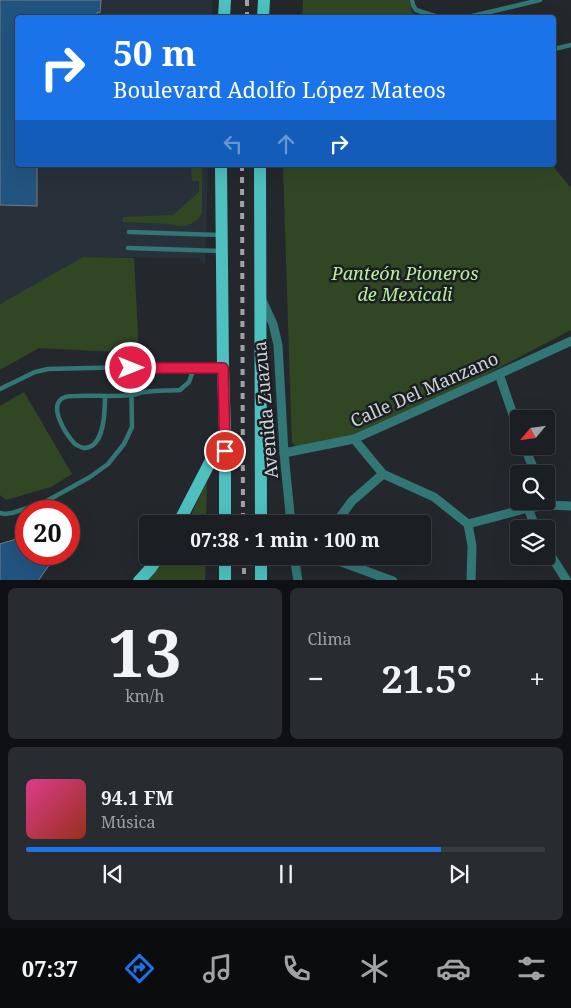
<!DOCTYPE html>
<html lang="es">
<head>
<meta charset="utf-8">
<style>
	:root { --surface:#1b1e22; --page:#282b2f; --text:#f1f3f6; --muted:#a0a2a5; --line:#393c40; --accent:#1a73e8 }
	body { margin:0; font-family:"Noto Serif",serif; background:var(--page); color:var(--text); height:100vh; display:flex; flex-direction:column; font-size:19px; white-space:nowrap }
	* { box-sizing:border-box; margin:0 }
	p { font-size:16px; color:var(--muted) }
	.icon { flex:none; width:28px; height:28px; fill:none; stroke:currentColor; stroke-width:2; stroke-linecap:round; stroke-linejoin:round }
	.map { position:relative; height:580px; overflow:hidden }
	.drawer { display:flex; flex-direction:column; gap:8px; padding:8px; background:#0f1013; flex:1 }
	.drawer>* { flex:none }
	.banner { position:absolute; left:15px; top:15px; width:541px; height:152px; border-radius:5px; box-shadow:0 5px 20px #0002,0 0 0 1px var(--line); background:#1a73e8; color:#fff; overflow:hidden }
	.needle { width:32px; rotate:241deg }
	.controls { position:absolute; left:510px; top:410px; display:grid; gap:10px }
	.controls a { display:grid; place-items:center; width:45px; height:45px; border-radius:5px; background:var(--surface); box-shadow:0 5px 20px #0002,0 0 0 1px var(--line); font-size:25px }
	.speed { position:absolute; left:15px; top:500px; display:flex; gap:10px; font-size:25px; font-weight:700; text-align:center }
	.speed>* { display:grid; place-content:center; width:65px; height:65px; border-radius:50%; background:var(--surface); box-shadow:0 5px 20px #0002,0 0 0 1px var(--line); line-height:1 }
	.speed .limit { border:8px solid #d22; background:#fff; color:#111 }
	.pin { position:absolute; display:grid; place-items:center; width:42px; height:42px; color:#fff; margin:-21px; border:2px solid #fff; border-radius:50%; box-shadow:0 1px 5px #0007 }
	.me { position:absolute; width:55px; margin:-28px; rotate:90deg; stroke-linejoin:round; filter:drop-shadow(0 0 4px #0008) }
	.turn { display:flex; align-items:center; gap:18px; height:105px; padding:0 15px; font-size:22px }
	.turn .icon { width:65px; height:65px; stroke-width:2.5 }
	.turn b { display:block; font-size:35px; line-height:42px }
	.lanes { display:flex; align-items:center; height:48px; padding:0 15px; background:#0003; justify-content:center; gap:25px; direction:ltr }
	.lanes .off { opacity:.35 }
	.big { font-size:38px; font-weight:700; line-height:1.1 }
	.drawer .tile { flex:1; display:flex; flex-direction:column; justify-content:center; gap:8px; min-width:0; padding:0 18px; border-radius:8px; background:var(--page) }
	.drawer .dial { align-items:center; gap:0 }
	.dial b { font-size:65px; line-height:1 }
	.song { display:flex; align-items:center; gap:15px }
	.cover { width:60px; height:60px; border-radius:8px; background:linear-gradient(135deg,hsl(330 70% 55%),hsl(10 70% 35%)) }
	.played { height:5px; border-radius:2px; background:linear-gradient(90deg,var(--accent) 80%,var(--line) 80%) }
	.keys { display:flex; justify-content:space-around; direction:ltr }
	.heat { display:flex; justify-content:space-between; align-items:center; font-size:28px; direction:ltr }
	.drawer .tiles { flex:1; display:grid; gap:8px; grid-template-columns:1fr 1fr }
	.tile:last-child { grid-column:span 2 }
	.trip { position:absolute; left:139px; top:515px; width:292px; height:50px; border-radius:5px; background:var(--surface); box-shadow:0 5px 20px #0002,0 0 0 1px var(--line); font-weight:700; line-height:50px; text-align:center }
	.tabs { display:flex; height:80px; justify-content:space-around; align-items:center; background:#0b0c0e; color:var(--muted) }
	.tabs .icon { width:35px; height:35px }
	.tabs .current { color:var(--accent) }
	.tabs b { font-size:22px; color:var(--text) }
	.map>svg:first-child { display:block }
	.built { fill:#28313a }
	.green { fill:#314724 }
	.building { fill:#225480; stroke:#777c81 }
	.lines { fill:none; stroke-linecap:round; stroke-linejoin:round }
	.service { stroke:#327676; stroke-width:4.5 }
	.minor { stroke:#327676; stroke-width:9 }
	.primary { stroke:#4dc0bf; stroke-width:12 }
	.rail { stroke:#9fa2a6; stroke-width:4; stroke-dasharray:6 6; stroke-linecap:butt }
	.route-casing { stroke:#92132f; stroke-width:12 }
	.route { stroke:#e11d48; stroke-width:9 }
	.labels { text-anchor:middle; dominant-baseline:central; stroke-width:5; stroke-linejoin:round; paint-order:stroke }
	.park-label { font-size:18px; font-style:italic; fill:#b9ed9b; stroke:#1b1f23 }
	.street-label { font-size:18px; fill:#d2d5d8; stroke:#1b1f23 }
</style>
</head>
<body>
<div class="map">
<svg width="571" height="581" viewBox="0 0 571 581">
	<rect width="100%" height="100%" fill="#24282d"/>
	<polygon class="built" points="0,0 212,0 212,17 18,18 18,165 208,165 205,264 198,258 83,257 0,304"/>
	<g class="green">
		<polygon points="303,0 409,0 412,12 417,17 302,17"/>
		<path d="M191 165H202V213C196 226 181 228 169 224L123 222V217L173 215 199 192V181H192Z"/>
		<polygon points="283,165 552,165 571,188 571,330 466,385 353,435 296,447 292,442 291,416"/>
		<polygon points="83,257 134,258 139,353 39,348 0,370 0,304"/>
		<polygon points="24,392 72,474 51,487 6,500 0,495 0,406"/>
		<polygon points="207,480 206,524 187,524"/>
		<polygon points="168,556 206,556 205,580 147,581"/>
	</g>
	<g class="building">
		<polygon points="0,0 101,0 100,13 97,12 97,18 18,18 18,165 37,165 37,206 0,205"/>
		<polygon points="26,536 26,554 57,554 38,581 0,581 0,544"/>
	</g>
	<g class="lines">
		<g class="service">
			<polyline points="412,0 413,5 416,10 441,18"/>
			<polyline points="464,18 540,0"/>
			<polyline points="554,49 571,45"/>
			<polyline points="129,232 220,235"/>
			<polyline points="128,248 221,251"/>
			<polyline points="0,389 35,372 48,369 131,367 221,368"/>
			<path d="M105 396C105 410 105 448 84 448 80 447 77 446 74 443 66 434 46 404 65 397 68 396 73 396 76 396 94 395 113 397 131 395 136 395 140 392 145 392 157 390 169 391 180 390L189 382 194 368"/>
			<polyline points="0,513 4,514 12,513 43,503 90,477 108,464 124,444 132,427 131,367"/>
		</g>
		<g class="minor">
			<polyline points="262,300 273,324 278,345 284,453 291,524"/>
			<polyline points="499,374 519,432"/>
			<polyline points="354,439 383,474 434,497 468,524 472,546 471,581"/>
			<polyline points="524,446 536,474"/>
			<polyline points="284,453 354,439 499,374 571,341"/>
			<polyline points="528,508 536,529"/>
			<polyline points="335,524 352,501 383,474"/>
			<polyline points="468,524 528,508 548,505 571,506"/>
			<polyline points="546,548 567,581"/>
			<polyline points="294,556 298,581"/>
			<polyline points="325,556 393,581"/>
		</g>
		<g class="primary">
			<polyline points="224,18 225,0"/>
			<polyline points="263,18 264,0"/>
			<polyline points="221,165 223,368 225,432 225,524"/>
			<polyline points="260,165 261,524"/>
			<polyline points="178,524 224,435"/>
			<polyline points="261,556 261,581"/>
			<polyline points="139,581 150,569 159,556"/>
			<polyline points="225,581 225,556"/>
		</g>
		<g class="rail">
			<polyline points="247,18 247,0"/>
			<polyline points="242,165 243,524"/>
			<polyline points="244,556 244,581"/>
		</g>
	</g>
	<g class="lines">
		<defs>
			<polyline id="route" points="131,368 223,368 225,451"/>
		</defs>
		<use href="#route" class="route-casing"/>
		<use href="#route" class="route"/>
	</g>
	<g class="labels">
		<g class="park-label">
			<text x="405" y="273">Panteón Pioneros<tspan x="405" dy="21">de Mexicali</tspan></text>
		</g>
		<g class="street-label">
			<text transform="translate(424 389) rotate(-24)">Calle Del Manzano</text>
			<text transform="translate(265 410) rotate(-95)">Avenida Zuazua</text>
		</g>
	</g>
</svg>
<div class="controls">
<a><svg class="needle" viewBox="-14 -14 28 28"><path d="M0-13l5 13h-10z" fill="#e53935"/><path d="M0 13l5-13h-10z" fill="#a0a2a5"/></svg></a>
<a><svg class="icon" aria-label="search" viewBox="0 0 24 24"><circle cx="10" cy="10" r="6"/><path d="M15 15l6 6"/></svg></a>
<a><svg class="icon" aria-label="layers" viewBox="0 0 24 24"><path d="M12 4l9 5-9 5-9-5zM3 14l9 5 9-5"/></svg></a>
</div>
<div class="speed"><div class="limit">20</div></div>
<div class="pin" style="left:225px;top:451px;background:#d93025"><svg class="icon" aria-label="arrive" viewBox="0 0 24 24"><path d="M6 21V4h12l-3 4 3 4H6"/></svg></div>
<svg class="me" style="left:131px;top:368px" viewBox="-20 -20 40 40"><circle r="17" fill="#e11d48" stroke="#fff" stroke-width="3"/><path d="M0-11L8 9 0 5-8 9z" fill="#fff"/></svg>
<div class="trip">07:38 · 1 min · 100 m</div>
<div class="banner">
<div class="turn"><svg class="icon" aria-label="right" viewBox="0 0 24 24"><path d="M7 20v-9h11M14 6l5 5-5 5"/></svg><div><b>50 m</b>Boulevard Adolfo López Mateos</div></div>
<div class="lanes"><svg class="icon off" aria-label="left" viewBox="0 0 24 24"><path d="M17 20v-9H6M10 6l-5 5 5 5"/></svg><svg class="icon off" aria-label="ahead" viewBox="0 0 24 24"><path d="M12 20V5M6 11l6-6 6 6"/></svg><svg class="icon" aria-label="right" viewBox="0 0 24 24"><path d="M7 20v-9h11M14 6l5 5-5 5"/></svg></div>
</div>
</div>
<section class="drawer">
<div class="tiles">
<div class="tile dial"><b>13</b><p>km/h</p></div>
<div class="tile"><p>Clima</p>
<div class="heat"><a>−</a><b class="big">21.5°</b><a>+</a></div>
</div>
<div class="tile">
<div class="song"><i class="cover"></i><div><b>94.1 FM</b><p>Música</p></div></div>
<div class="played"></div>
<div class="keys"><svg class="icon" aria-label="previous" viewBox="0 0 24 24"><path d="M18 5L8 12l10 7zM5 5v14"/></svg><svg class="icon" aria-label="pause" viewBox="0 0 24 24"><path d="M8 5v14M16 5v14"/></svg><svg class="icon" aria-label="next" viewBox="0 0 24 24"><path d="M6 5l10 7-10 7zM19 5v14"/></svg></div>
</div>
</div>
</section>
<nav class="tabs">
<b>07:37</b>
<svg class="icon current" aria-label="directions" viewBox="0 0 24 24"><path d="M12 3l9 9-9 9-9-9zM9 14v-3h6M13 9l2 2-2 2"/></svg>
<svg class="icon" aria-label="music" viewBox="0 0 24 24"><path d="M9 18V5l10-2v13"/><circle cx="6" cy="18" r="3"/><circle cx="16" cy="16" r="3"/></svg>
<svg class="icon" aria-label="phone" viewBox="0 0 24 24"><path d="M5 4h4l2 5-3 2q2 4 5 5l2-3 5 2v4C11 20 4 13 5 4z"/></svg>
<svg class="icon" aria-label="climate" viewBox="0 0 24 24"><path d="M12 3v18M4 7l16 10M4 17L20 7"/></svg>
<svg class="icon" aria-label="car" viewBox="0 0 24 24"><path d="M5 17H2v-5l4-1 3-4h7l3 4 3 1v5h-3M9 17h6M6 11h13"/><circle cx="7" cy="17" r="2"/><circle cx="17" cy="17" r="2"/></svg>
<svg class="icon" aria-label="filters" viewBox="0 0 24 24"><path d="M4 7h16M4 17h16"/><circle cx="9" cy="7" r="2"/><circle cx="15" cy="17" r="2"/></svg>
</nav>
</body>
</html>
